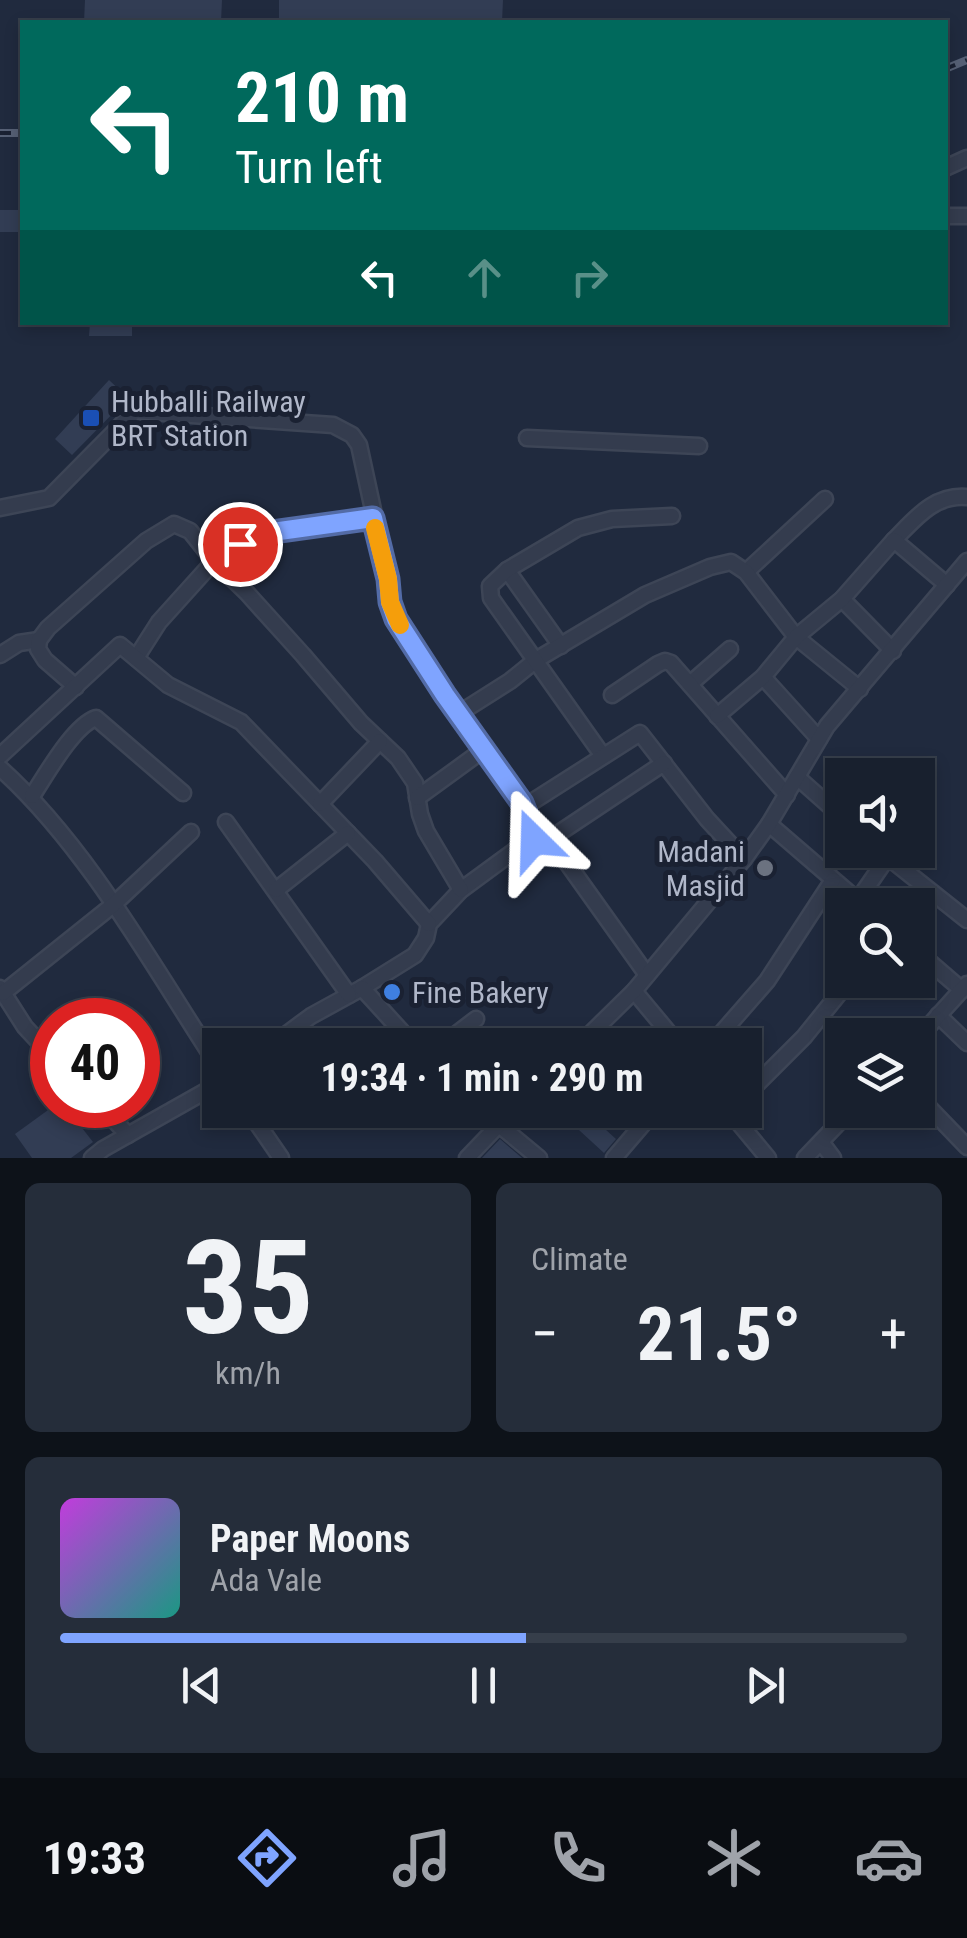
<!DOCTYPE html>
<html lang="en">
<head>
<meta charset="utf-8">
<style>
	:root { --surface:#18202e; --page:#252d3a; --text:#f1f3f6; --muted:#9fa3aa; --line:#363e4a; --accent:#7fa4ff }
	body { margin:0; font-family:"Roboto Condensed",sans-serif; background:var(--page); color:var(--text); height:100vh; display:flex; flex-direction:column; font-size:38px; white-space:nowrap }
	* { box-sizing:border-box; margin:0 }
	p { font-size:32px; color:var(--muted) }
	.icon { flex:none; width:55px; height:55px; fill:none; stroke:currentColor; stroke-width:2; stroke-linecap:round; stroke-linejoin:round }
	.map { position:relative; height:1158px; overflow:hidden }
	.panel { display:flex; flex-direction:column; gap:25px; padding:25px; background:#0d1219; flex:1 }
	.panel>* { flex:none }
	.guide { position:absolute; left:20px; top:20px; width:928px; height:305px; border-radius:0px; box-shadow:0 5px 15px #0003,0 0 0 2px var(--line); background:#00695c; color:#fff; overflow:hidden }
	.fabs { position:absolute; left:825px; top:758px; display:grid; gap:20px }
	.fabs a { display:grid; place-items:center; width:110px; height:110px; border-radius:0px; background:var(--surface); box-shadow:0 5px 15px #0003,0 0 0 2px var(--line); font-size:50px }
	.speed { position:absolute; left:30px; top:998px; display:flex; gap:20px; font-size:50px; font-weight:700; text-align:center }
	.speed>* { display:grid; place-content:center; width:130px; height:130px; border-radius:50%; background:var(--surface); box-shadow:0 5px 15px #0003,0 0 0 2px var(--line); line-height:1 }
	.speed .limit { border:15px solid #d22; background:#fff; color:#111 }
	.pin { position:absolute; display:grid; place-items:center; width:85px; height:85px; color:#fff; margin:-42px; border:5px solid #fff; border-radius:50%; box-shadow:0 2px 10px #0007 }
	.me { position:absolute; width:110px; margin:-55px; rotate:338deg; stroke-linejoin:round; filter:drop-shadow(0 0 8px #0008) }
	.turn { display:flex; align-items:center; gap:35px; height:210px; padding:0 50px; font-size:45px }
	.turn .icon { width:130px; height:130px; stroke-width:2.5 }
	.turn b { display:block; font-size:70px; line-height:85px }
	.lanes { display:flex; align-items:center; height:95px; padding:0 50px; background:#0003; justify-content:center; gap:50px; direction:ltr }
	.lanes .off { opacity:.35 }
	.big { font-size:75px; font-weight:700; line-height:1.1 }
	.panel .widget { flex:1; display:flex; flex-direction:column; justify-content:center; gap:15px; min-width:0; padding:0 35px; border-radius:15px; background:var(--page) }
	.panel .dial { align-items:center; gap:0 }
	.dial b { font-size:130px; line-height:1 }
	.song { display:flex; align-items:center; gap:30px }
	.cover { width:120px; height:120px; border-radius:15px; background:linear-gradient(135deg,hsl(290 70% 55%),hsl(170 70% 35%)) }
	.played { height:10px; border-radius:5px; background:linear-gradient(90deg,var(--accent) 55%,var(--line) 55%) }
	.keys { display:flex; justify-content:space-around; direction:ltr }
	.heat { display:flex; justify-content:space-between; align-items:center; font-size:55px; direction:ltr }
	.panel .tiles { flex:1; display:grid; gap:25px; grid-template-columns:1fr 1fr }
	.widget:last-child { grid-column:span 2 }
	.trip { position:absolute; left:202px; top:1028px; width:560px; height:100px; border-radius:0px; background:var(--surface); box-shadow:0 5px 15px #0003,0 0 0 2px var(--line); font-weight:700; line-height:100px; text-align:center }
	.menu { display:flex; height:160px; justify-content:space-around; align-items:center; background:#0a0d12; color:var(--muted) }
	.menu .icon { width:70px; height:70px }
	.menu .active { color:var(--accent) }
	.menu b { font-size:45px; color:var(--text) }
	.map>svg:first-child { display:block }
	.building { fill:#323d54 }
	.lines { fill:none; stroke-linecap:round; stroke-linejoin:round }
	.minor-casing { stroke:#3d4556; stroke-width:19 }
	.minor { stroke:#343c4e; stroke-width:14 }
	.rail-casing { stroke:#566075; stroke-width:8 }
	.rail { stroke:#1a2132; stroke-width:4; stroke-dasharray:11; stroke-linecap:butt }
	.route-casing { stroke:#536ba6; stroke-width:25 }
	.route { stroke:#7fa4ff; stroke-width:18 }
	.slow { stroke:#f59e0b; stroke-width:18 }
	.transit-dot { fill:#1a4fb4; stroke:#1a2132; stroke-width:4 }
	.worship-dot { fill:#6b7280; stroke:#1a2132; stroke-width:4 }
	.shop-dot { fill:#3f7fe0; stroke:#1a2132; stroke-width:4 }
	.labels { text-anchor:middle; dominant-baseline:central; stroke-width:10; stroke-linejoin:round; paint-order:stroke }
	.poi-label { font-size:30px; fill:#b0b7c9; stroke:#1a2132; text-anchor:start }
</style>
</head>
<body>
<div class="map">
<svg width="967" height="1158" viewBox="0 0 967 1158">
	<rect width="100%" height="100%" fill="#202a3e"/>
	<g class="building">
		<polygon points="85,0 222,0 221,22 84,22"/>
		<polygon points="279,0 503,0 502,22 279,22"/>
		<rect x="0" y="210" width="22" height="22"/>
		<polygon points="90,322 132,322 132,336 89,336"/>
		<polygon points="109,380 128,398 72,455 55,439"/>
		<polygon points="55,1105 64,1105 93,1142 71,1158 32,1158 15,1134"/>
		<polygon points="575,1110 604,1110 595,1120 616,1139 604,1153 567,1119"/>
		<polygon points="500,1139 522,1158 482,1158"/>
	</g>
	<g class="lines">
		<defs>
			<g id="minor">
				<polyline points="945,168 967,158"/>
				<polyline points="945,216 967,216"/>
				<polyline points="527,438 699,446"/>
				<polyline points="0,508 49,498 135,411 333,425 352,435 359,445 388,579 390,601 396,619 445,695 521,803 532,827 534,840 521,846 461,890 429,924 426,938 415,955 362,988 311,1016 272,1045"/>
				<path d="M894 540C915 519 934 494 967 497"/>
				<polyline points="507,570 561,646"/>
				<polyline points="746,572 825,499"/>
				<polyline points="842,599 893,651"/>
				<polyline points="0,655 19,643 39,640"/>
				<polyline points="136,658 159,622 214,561 240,543 258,534 373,518"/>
				<polyline points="763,677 819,739"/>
				<polyline points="690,684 730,649"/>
				<polyline points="76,687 45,660 38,649 39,640 48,628 146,541 174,524 190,531 214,561 247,593 303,655 361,723 398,758 415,783 420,814 426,831 461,890"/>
				<polyline points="612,695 658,664 665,661 671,663 787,795"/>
				<polyline points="458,714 510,681 536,660 645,595 710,567 731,562 746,572 796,637 860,689"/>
				<polyline points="717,716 763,677 796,637 842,599 894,540 947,585"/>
				<polyline points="0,756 120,645 168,685 241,722 375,861 429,924"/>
				<polyline points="603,756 491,598 490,586 507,570 578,528 612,519 672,516"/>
				<path d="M0 768C88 847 155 970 220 1069"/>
				<polyline points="797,777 842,817"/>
				<path d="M32 796C46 775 73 726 96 718L183 793"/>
				<polyline points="417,798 483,750"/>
				<polyline points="320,804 380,741"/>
				<polyline points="524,807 640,733 707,819 744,859"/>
				<polyline points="226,822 349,995"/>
				<polyline points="769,824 863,905"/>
				<polyline points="550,839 647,975"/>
				<polyline points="544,841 550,839 664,763"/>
				<polyline points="879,850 967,920"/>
				<polyline points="276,890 348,833"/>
				<polyline points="858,900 887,858"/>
				<polyline points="918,952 962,990"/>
				<polyline points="0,988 25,1027 52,1056"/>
				<polyline points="362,988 414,1045"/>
				<polyline points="634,991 679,1045"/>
				<polyline points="3,993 113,905 191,832"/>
				<polyline points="938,1015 967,1043"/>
				<polyline points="918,1038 967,984"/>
				<polyline points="442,1045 476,1019"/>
				<polyline points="579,1045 634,991 744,859 769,824 827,726 967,561"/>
				<polyline points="711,1045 767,981 833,880"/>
				<polyline points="745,1096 804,1037 850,980"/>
				<polyline points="918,1096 967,1147"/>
				<polyline points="100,1105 128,1135"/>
				<polyline points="248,1110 281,1158"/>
				<polyline points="481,1110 539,1158"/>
				<polyline points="728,1110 768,1158"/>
				<polyline points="821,1142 833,1158"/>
				<polyline points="92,1158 103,1149 220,1083"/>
				<polyline points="467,1158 513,1110"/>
				<polyline points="614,1158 655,1110"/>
				<polyline points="805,1158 851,1110"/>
			</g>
		</defs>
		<use href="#minor" class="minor-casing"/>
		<use href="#minor" class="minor"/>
		<defs>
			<g id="rail">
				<polyline points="945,69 967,60"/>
				<polyline points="0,133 22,133"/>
			</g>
		</defs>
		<use href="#rail" class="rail-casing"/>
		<use href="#rail" class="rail"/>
	</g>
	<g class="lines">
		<defs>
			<polyline id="route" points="240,544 258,534 373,518 388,579 390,602 396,619 445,695 522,803 532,828 534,840"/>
		</defs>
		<use href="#route" class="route-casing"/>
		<use href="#route" class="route"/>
		<polyline class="slow" points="375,528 388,579 390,602 400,625"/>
	</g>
	<rect class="transit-dot" x="81" y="408" width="20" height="20" rx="5"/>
	<circle class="worship-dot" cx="765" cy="868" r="10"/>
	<circle class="shop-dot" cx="392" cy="992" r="10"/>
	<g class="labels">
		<g class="poi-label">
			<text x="111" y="401">Hubballi Railway<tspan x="111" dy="34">BRT Station</tspan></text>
			<text x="745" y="851" text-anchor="end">Madani<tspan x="745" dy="34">Masjid</tspan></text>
			<text x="412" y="992">Fine Bakery</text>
		</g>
	</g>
</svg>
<div class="fabs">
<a><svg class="icon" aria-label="sound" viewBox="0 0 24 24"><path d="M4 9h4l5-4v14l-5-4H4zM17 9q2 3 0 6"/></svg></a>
<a><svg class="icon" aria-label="search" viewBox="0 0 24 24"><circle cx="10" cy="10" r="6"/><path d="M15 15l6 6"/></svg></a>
<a><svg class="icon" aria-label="layers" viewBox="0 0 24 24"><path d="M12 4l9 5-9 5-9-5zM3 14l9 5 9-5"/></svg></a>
</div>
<div class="speed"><div class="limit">40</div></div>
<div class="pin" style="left:240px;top:544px;background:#d93025"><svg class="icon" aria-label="arrive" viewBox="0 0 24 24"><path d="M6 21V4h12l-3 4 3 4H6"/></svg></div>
<svg class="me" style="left:534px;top:840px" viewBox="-20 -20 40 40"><path d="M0-17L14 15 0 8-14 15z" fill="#7fa4ff" stroke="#fff" stroke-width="4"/></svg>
<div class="trip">19:34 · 1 min · 290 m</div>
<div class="guide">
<div class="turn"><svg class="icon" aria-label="left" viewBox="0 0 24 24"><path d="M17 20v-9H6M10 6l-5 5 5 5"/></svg><div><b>210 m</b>Turn left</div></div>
<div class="lanes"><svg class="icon" aria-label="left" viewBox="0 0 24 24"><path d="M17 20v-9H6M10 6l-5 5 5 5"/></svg><svg class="icon off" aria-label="ahead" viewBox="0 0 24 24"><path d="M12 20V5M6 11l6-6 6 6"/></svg><svg class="icon off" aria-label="right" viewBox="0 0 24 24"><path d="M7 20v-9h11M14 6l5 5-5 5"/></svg></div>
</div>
</div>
<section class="panel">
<div class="tiles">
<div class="widget dial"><b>35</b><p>km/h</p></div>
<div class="widget"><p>Climate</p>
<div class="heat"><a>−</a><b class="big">21.5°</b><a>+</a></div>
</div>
<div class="widget">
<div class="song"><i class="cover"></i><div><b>Paper Moons</b><p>Ada Vale</p></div></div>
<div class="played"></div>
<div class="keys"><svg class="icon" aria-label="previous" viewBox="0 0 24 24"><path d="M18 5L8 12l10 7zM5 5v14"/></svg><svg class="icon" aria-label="pause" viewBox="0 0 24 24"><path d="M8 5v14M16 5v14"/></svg><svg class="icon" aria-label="next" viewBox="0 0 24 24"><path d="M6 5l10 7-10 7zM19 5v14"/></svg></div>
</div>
</div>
</section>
<nav class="menu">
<b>19:33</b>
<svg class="icon active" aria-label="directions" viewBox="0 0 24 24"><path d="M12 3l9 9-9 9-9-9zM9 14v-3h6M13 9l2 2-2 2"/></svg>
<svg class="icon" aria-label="music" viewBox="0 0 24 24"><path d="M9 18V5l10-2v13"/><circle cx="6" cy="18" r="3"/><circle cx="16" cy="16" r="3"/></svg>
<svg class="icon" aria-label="phone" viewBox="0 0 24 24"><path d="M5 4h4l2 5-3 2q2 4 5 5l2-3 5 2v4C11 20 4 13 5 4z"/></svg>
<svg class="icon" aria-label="climate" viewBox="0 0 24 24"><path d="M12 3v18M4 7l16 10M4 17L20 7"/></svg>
<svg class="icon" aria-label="car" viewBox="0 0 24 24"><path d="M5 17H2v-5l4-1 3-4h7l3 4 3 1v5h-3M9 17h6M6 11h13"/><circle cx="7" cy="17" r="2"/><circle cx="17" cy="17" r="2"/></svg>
</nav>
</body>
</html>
